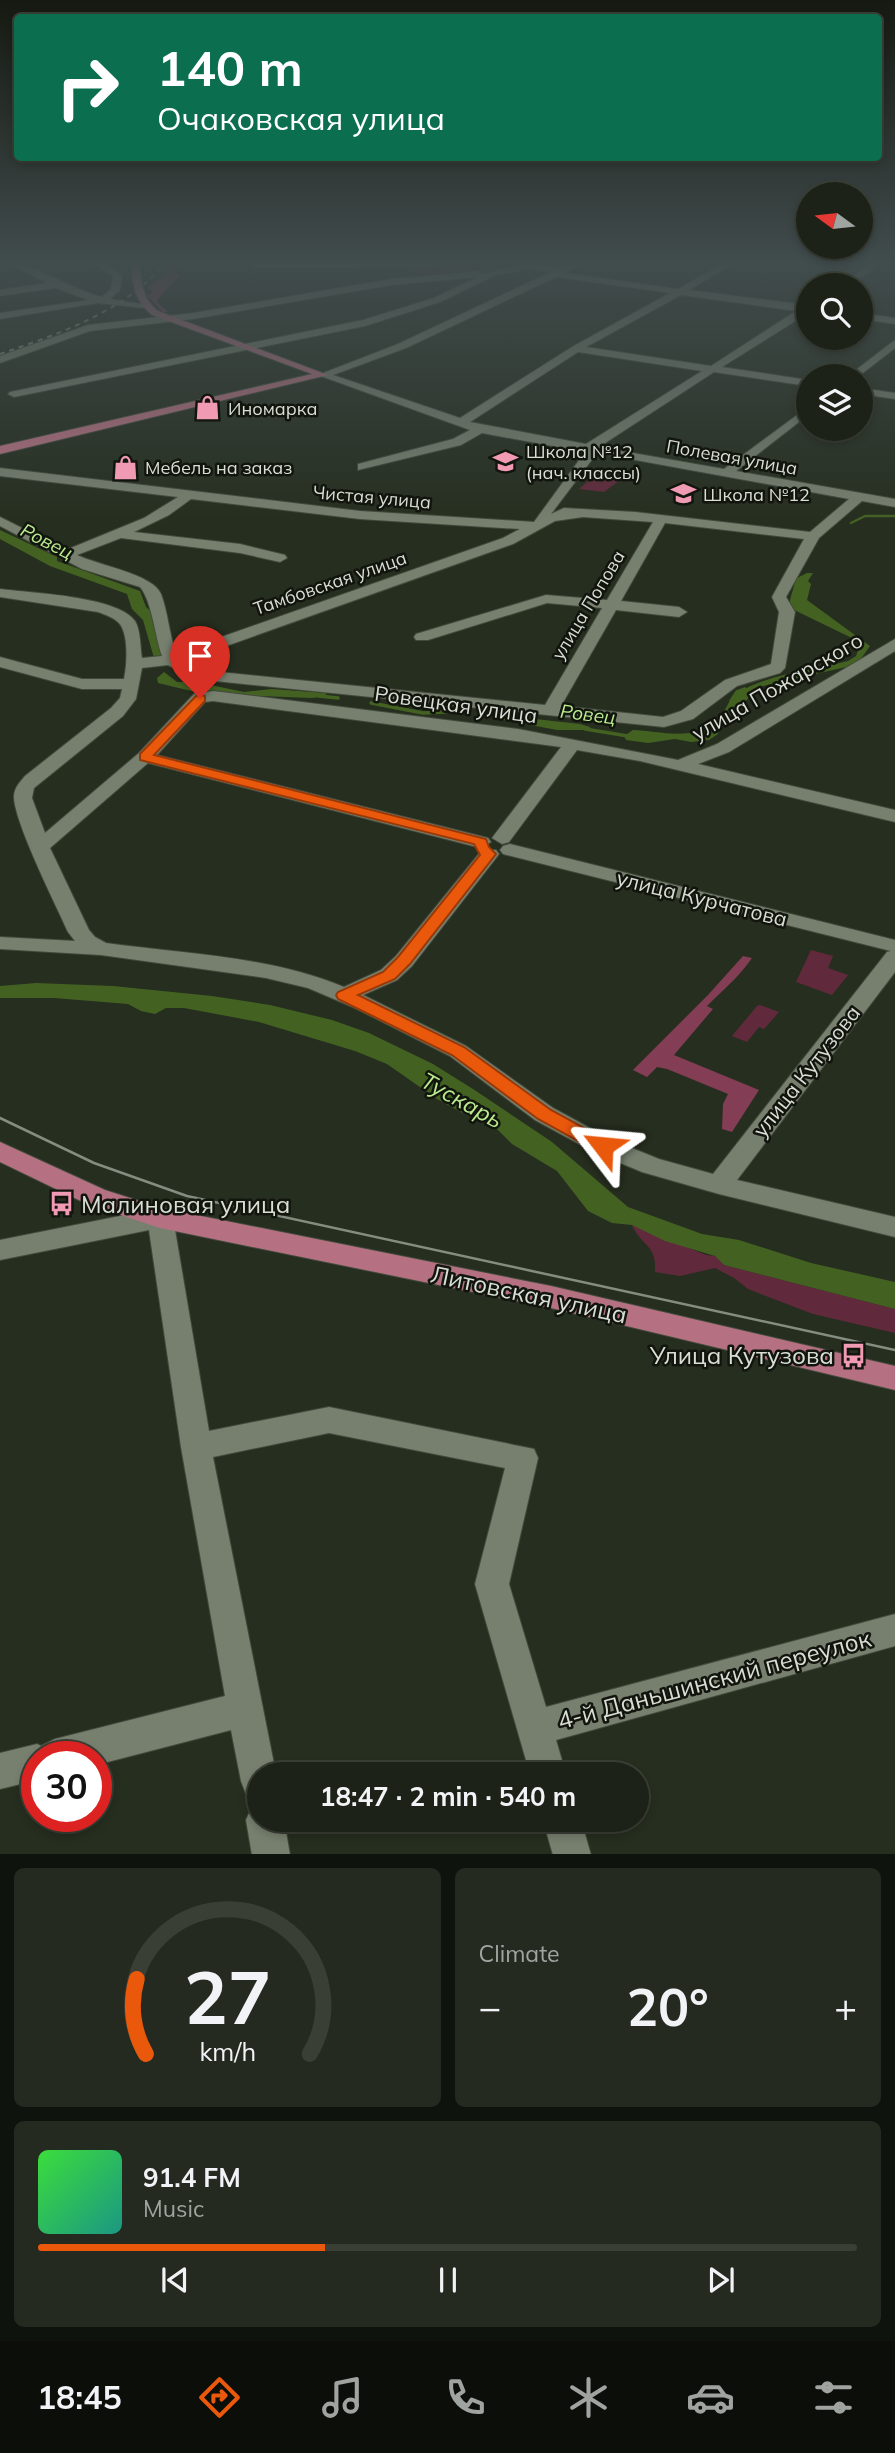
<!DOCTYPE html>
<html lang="en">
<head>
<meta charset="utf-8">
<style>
	:root { --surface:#1c2217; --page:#252a20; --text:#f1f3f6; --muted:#a0a4a1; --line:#3a3f36; --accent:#ea580c }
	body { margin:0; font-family:Mulish,sans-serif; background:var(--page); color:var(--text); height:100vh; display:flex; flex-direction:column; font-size:26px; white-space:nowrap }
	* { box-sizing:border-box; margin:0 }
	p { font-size:23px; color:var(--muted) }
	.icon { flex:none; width:38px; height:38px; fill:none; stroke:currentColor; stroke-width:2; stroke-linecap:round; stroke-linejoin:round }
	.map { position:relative; height:1854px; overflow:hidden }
	.sheet { display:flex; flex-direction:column; gap:14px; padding:14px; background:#0f130d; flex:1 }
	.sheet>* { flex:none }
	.hud { position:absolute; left:14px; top:14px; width:868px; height:147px; border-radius:7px; box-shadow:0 4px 10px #0003,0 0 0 2px var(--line); background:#0b6e4f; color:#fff; overflow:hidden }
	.needle { width:46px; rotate:285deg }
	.controls { position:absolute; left:796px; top:182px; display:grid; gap:14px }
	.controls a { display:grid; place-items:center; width:77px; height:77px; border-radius:50%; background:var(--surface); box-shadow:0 4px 10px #0003,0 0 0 2px var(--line); font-size:35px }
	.speed { position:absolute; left:21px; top:1741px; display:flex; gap:14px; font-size:35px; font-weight:700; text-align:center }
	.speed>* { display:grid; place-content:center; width:91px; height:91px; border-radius:50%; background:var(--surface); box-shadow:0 4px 10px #0003,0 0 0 2px var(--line); line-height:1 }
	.speed .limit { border:10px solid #d22; background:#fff; color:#111 }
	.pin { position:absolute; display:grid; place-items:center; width:60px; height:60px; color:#fff; margin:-72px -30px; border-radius:50% 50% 50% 0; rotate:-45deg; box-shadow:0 0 7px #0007 }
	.pin .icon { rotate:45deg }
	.me { position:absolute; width:77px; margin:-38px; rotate:299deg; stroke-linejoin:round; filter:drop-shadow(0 0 5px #0008) }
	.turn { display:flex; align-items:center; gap:24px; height:147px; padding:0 28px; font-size:32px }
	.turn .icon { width:91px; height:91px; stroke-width:2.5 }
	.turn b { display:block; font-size:49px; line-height:60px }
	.big { font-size:52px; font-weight:700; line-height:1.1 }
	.sheet .card { flex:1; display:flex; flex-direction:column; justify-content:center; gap:10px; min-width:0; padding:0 24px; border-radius:10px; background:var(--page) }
	.sheet .dial { align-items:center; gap:0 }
	.dial svg { height:182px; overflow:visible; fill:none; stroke:var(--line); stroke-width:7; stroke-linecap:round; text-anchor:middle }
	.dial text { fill:var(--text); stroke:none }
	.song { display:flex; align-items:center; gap:21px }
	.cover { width:84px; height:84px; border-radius:10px; background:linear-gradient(135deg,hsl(120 70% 55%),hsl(170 70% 35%)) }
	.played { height:7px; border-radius:4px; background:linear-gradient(90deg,var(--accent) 35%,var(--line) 35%) }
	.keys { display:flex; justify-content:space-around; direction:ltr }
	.heat { display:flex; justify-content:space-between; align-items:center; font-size:38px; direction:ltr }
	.sheet .tiles { flex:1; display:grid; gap:14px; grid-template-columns:1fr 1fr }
	.card:last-child { grid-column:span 2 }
	.trip { position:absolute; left:247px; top:1762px; width:402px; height:70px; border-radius:35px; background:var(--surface); box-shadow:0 4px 10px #0003,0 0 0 2px var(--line); font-weight:700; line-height:70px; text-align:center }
	.menu { display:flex; height:112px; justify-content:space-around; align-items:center; background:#0b0e09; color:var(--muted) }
	.menu .icon { width:49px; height:49px }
	.menu .active { color:var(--accent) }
	.menu b { font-size:32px; color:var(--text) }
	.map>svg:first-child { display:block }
	.green { fill:#612a3c }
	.forest { fill:#833d54 }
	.water { fill:#436222 }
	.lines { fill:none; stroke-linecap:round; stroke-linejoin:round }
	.stream-far1 { stroke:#436222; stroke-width:2.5 }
	.stream { stroke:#436222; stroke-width:3.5 }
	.minor-casing { stroke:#434a3d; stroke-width:2 }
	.major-casing { stroke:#434a3d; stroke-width:2 }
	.minor { fill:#77806f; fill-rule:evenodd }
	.major { fill:#b57182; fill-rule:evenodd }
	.tram { stroke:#858c80; stroke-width:2.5 }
	.rail { stroke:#858c80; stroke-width:2; stroke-dasharray:5 5; stroke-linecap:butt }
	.route { fill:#ea580c; stroke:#983908; stroke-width:2 }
	.labels { text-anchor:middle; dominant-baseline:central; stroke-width:5; stroke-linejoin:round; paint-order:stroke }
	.far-poi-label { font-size:18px; fill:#d8ded4; stroke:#11150e; text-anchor:start }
	.far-street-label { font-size:18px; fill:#d8ded4; stroke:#11150e }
	.far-water-label { font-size:19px; font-style:italic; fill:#bbeb8f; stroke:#11150e }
	.street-label { font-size:21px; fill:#d8ded4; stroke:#11150e }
	.water-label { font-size:23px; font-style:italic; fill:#bbeb8f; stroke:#11150e }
	.near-poi-label { font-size:24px; fill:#d8ded4; stroke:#11150e; text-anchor:start }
	.near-street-label { font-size:24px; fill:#d8ded4; stroke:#11150e }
</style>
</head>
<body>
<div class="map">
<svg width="895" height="1855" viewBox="0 0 895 1855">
	<rect width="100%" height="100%" fill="#262e1f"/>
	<g class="green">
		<polygon points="493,265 448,272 454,275 419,277 408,266"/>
		<polygon points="597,473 623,478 604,492 579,489"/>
		<polygon points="811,950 833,956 828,968 848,975 832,995 796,982"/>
		<polygon points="760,1005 779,1012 764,1029 759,1027 747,1042 732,1036 757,1006"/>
		<path d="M632 1225 706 1255 715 1256 724 1265 895 1309V1333L813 1314 748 1289 734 1278 715 1268 680 1276 655 1272C657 1244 641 1246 632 1225Z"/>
	</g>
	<g class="forest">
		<polygon points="171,263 179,263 174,272 180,275 156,301 168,312 163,313 147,295 151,294 152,290 147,288 166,273"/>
		<path d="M743 956 752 958C740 976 723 990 707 1006L713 1009 674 1055 759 1090 732 1132 722 1129 723 1104 728 1094 667 1069 657 1067 647 1077 633 1070 708 995Z"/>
	</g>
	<g class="water">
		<polygon points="0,530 57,557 57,561 140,591 146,607 152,612 164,656 154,658 143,620 132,609 127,594 50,566 0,539"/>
		<path d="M807 573H813L808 581 811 584 807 600 870 646 860 660 846 667 759 687 717 731 718 734 709 740 691 742 675 739 648 743 626 740 624 736 633 730C660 731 698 743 720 717 727 709 729 697 739 692 772 673 813 670 848 661L856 656 860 645 856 640 790 608C788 599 795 588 795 579Z"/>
		<polygon points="164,672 177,682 196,682 244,692 271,689 327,693 323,697 311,698 204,694 158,683 157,678"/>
		<polygon points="507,716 580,724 590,727 590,730 557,730 498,719"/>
		<polygon points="36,983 113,986 212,996 270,1005 332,1020 369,1033 433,1064 473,1089 552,1142 628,1207 702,1234 739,1240 811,1263 895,1282 895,1309 724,1265 715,1256 665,1241 632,1225 612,1223 588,1211 557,1171 512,1144 495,1127 477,1121 437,1099 387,1064 355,1051 259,1022 184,1008 166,1008 155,1014 141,1011 128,1004 54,998 0,998 0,986"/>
	</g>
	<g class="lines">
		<polyline class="stream-far1" points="851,523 865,516 895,516"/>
		<g class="stream">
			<polyline points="319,696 338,698"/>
			<polyline points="731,701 737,692 745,689"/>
			<polyline points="371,703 423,713 445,712"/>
			<polyline points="719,725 738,718 733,709"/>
			<polyline points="585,729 628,736"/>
		</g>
		<defs>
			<g id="minor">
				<path d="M8 263C34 263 73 290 102 297L111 289 113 276 92 263H103L122 275 120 290 110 299 148 305 143 308 98 303 0 319V313L88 300 56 288 0 296V290L47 283Z"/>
				<polygon points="248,263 438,263 438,264 434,267 251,268"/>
				<path d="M512 263 560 268 570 263H582L565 273 678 289 724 263H735L689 290 808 305V313L722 367 808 380V386L714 372 599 447 724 469 808 407V415L736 471 895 499V507L862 501 819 538 786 597 795 612 785 668 780 673 737 686 693 719 664 727 196 679 168 665 142 668 136 699 123 716 34 788 32 798 45 833 139 753 194 694 213 691 518 729 678 760 717 744 895 639V651L729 752 698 764 895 810V822L640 761 577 750 509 842 502 844 492 838 561 747 213 701 205 702 157 755 488 838 491 842 481 848 148 763 50 848 89 930 95 937 106 943C185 954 270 956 344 987L381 970 396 956 482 850H496L499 854 496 858 412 966 397 980 363 995 466 1046 553 1108 612 1140 659 1159 713 1174 887 952 891 951 503 854 500 850 503 846 510 844 895 940V972L737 1180 895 1217V1237L719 1194 642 1172 594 1152 535 1120 450 1056 355 1008 308 988 266 978 101 955 0 949V937L75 941 68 932C57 907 12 818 14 795 15 787 20 782 25 776L111 708 120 698 122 689H82L0 667V657L82 679H124C127 665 129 634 119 623 113 617 106 615 98 612L0 597V589C31 593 117 596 135 621 141 630 140 648 142 658L162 656C155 637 152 601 140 587L82 569 0 526V517L66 550 144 518 178 497 0 476V468L360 511 534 522 585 452 482 433 461 445 358 470V464L453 439 470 430 318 375 398 344 551 272 528 269 494 276 440 302 365 326 14 397 8 394 10 392 363 320 434 298 478 277 392 285 193 319 90 331 0 363V356L88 325 193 313 392 279 479 271 483 274 513 267ZM556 277 670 293 572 347 460 418 333 375 406 348ZM681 295 796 311 711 366 586 347ZM578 352 702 371 586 444 470 422ZM597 453 849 499 810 532 635 512 564 508 551 514ZM191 499 360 519 520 529 503 538 176 653C169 634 168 612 161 594 153 574 97 565 77 555L121 538 240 553 280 562 287 558 285 555 240 544 134 532 169 515ZM583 517 653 522 607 600 546 595 416 634 414 637 416 640H428L547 603 602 608 545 705 200 670 184 661 513 544 555 521ZM665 523 804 539 772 597 779 612 771 664 725 680 681 711 663 717 561 706 616 610 679 617 687 612 679 607 621 601Z"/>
				<polygon points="872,263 882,263 850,285 840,285"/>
				<polygon points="861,313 895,318 895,324 861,319"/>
				<polygon points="895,340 895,348 859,376 848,376"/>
				<polygon points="861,388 895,393 895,399 861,394"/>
				<polygon points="160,1208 169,1211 173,1218 209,1431 329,1407 534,1449 538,1458 509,1584 546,1707 895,1614 895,1646 556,1740 566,1774 530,1774 475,1584 505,1468 329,1433 213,1457 276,1774 259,1774 259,1799 246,1794 241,1781 231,1730 96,1765 96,1757 37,1757 37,1780 0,1789 0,1753 37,1744 41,1746 55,1739 225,1696 181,1447 149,1230 0,1260 0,1240"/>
				<polygon points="259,1804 259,1820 284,1820 290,1855 252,1855 246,1820 252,1807"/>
				<polygon points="543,1820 581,1820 591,1855 553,1855"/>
			</g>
			<g id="major">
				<path d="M132 263H140C141 283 142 298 158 311L328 375 0 454V446L312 374 152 315C134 300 132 285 132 263Z"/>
				<polygon points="0,1142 105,1190 161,1208 551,1286 895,1366 895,1390 551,1308 160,1228 87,1204 0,1162"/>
			</g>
		</defs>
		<use href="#minor" class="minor-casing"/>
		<use href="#major" class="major-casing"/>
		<use href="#minor" class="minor"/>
		<use href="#major" class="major"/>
		<polyline class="tram" points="0,1118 94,1163 187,1196 895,1350"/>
		<path class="rail" d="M0 354C58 334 125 312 165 263"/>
	</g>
	<linearGradient id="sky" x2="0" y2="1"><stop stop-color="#151911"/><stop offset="0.5" stop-color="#414c4d"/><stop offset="1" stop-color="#414c4d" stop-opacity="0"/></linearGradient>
	<rect width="895" height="523" fill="url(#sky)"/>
	<polygon class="route" points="200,695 205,696 205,701 154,755 486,839 489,847 496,854 410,964 395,979 358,995 464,1047 551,1110 610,1142 613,1146 610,1151 596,1151 538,1119 452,1055 338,999 336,995 338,992 383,972 398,957 480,855 474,844 140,760 140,754 196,696"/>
	<defs>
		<symbol id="shop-bare" viewBox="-9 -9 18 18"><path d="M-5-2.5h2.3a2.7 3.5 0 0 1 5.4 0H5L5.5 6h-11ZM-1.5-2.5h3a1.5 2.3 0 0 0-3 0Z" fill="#f19ab3" stroke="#11150e" stroke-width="2.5" paint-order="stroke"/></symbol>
		<symbol id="school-bare" viewBox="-9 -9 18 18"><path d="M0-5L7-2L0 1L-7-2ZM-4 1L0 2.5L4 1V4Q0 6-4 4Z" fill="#f19ab3" stroke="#11150e" stroke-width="2.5" paint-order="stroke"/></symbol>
		<symbol id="bus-bare" viewBox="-9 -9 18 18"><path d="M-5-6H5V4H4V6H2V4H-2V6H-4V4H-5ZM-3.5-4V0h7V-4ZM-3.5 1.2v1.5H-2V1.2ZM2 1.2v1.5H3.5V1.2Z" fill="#f19ab3" stroke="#11150e" stroke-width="2.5" paint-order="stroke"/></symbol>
	</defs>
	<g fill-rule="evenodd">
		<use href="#shop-bare" x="190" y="390" width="35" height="35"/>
		<use href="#school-bare" x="488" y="444" width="35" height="35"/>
		<use href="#shop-bare" x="108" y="450" width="35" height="35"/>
		<use href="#school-bare" x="666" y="476" width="35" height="35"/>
		<use href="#bus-bare" x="44" y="1186" width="35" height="35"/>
		<use href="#bus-bare" x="836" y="1338" width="35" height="35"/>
	</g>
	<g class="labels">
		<g class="far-poi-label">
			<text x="228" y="408">Иномарка</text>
			<text x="526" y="451">Школа №12<tspan x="526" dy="21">(нач. классы)</tspan></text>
			<text x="145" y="467">Мебель на заказ</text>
			<text x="703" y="494">Школа №12</text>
		</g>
		<g class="far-street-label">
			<text transform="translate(732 457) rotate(10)">Полевая улица</text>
			<text transform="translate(372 497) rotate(5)">Чистая улица</text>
			<text transform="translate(330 583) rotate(-19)">Тамбовская улица</text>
			<text transform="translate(588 605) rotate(-59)">улица Попова</text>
		</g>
		<g class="far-water-label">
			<text transform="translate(47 541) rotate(27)">Ровец</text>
			<text transform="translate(588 714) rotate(7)">Ровец</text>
		</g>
		<g class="street-label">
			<text transform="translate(777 686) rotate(-30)">улица Пожарского</text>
			<text transform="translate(456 704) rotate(8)">Ровецкая улица</text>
			<text transform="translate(702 898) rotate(14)">улица Курчатова</text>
			<text transform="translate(806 1071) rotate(-52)">улица Кутузова</text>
		</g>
		<g class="water-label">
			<text transform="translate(462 1100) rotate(29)">Тускарь</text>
		</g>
		<g class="near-poi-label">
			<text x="81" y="1204">Малиновая улица</text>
			<text x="834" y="1355" text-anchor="end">Улица Кутузова</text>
		</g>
		<g class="near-street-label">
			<text transform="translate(529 1294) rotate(12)">Литовская улица</text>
			<text transform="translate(714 1679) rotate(-15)">4-й Даньшинский переулок</text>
		</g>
	</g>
</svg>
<div class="controls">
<a><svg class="needle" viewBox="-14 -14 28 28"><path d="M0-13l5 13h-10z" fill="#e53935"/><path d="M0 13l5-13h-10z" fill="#a0a4a1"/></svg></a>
<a><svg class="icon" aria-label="search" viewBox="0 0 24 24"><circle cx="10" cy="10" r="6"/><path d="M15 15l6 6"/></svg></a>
<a><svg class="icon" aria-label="layers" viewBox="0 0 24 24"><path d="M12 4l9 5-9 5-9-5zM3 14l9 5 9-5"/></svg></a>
</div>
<div class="speed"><div class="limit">30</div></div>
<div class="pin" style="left:200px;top:698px;background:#d93025"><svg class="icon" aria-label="arrive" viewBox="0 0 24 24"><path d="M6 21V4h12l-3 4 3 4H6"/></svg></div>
<svg class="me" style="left:603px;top:1146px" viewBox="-20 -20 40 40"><path d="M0-17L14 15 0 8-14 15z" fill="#ea580c" stroke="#fff" stroke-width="4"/></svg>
<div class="trip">18:47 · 2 min · 540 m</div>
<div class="hud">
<div class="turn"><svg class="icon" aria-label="right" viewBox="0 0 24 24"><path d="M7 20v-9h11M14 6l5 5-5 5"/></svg><div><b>140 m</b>Очаковская улица</div></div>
</div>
</div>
<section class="sheet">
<div class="tiles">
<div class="card dial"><svg viewBox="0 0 100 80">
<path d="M14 69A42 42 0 1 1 86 69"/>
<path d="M14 69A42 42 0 0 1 10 36" stroke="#ea580c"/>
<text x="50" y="56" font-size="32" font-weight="700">27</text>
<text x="50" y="72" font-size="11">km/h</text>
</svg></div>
<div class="card"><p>Climate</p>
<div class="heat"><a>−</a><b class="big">20°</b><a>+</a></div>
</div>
<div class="card">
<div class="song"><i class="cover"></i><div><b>91.4 FM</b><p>Music</p></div></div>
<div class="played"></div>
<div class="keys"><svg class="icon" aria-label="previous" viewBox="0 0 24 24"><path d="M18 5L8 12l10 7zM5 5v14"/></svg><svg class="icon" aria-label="pause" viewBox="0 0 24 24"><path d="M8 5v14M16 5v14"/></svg><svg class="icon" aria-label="next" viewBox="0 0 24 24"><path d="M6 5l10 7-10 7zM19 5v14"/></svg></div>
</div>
</div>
</section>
<nav class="menu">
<b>18:45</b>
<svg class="icon active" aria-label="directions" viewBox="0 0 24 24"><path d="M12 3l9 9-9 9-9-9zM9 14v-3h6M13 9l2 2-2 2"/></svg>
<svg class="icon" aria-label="music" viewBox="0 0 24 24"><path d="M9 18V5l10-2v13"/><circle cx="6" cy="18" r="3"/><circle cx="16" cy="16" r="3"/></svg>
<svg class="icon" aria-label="phone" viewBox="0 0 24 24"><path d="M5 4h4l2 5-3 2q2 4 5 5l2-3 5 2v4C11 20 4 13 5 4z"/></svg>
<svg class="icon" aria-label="climate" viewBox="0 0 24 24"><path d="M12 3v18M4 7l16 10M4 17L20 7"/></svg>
<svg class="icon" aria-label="car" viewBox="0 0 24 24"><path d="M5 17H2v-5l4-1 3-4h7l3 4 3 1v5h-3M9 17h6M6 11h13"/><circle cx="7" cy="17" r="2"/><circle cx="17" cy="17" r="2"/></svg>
<svg class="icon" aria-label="filters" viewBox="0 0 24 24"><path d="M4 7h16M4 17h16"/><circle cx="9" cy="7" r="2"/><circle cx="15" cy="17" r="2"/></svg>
</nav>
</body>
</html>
